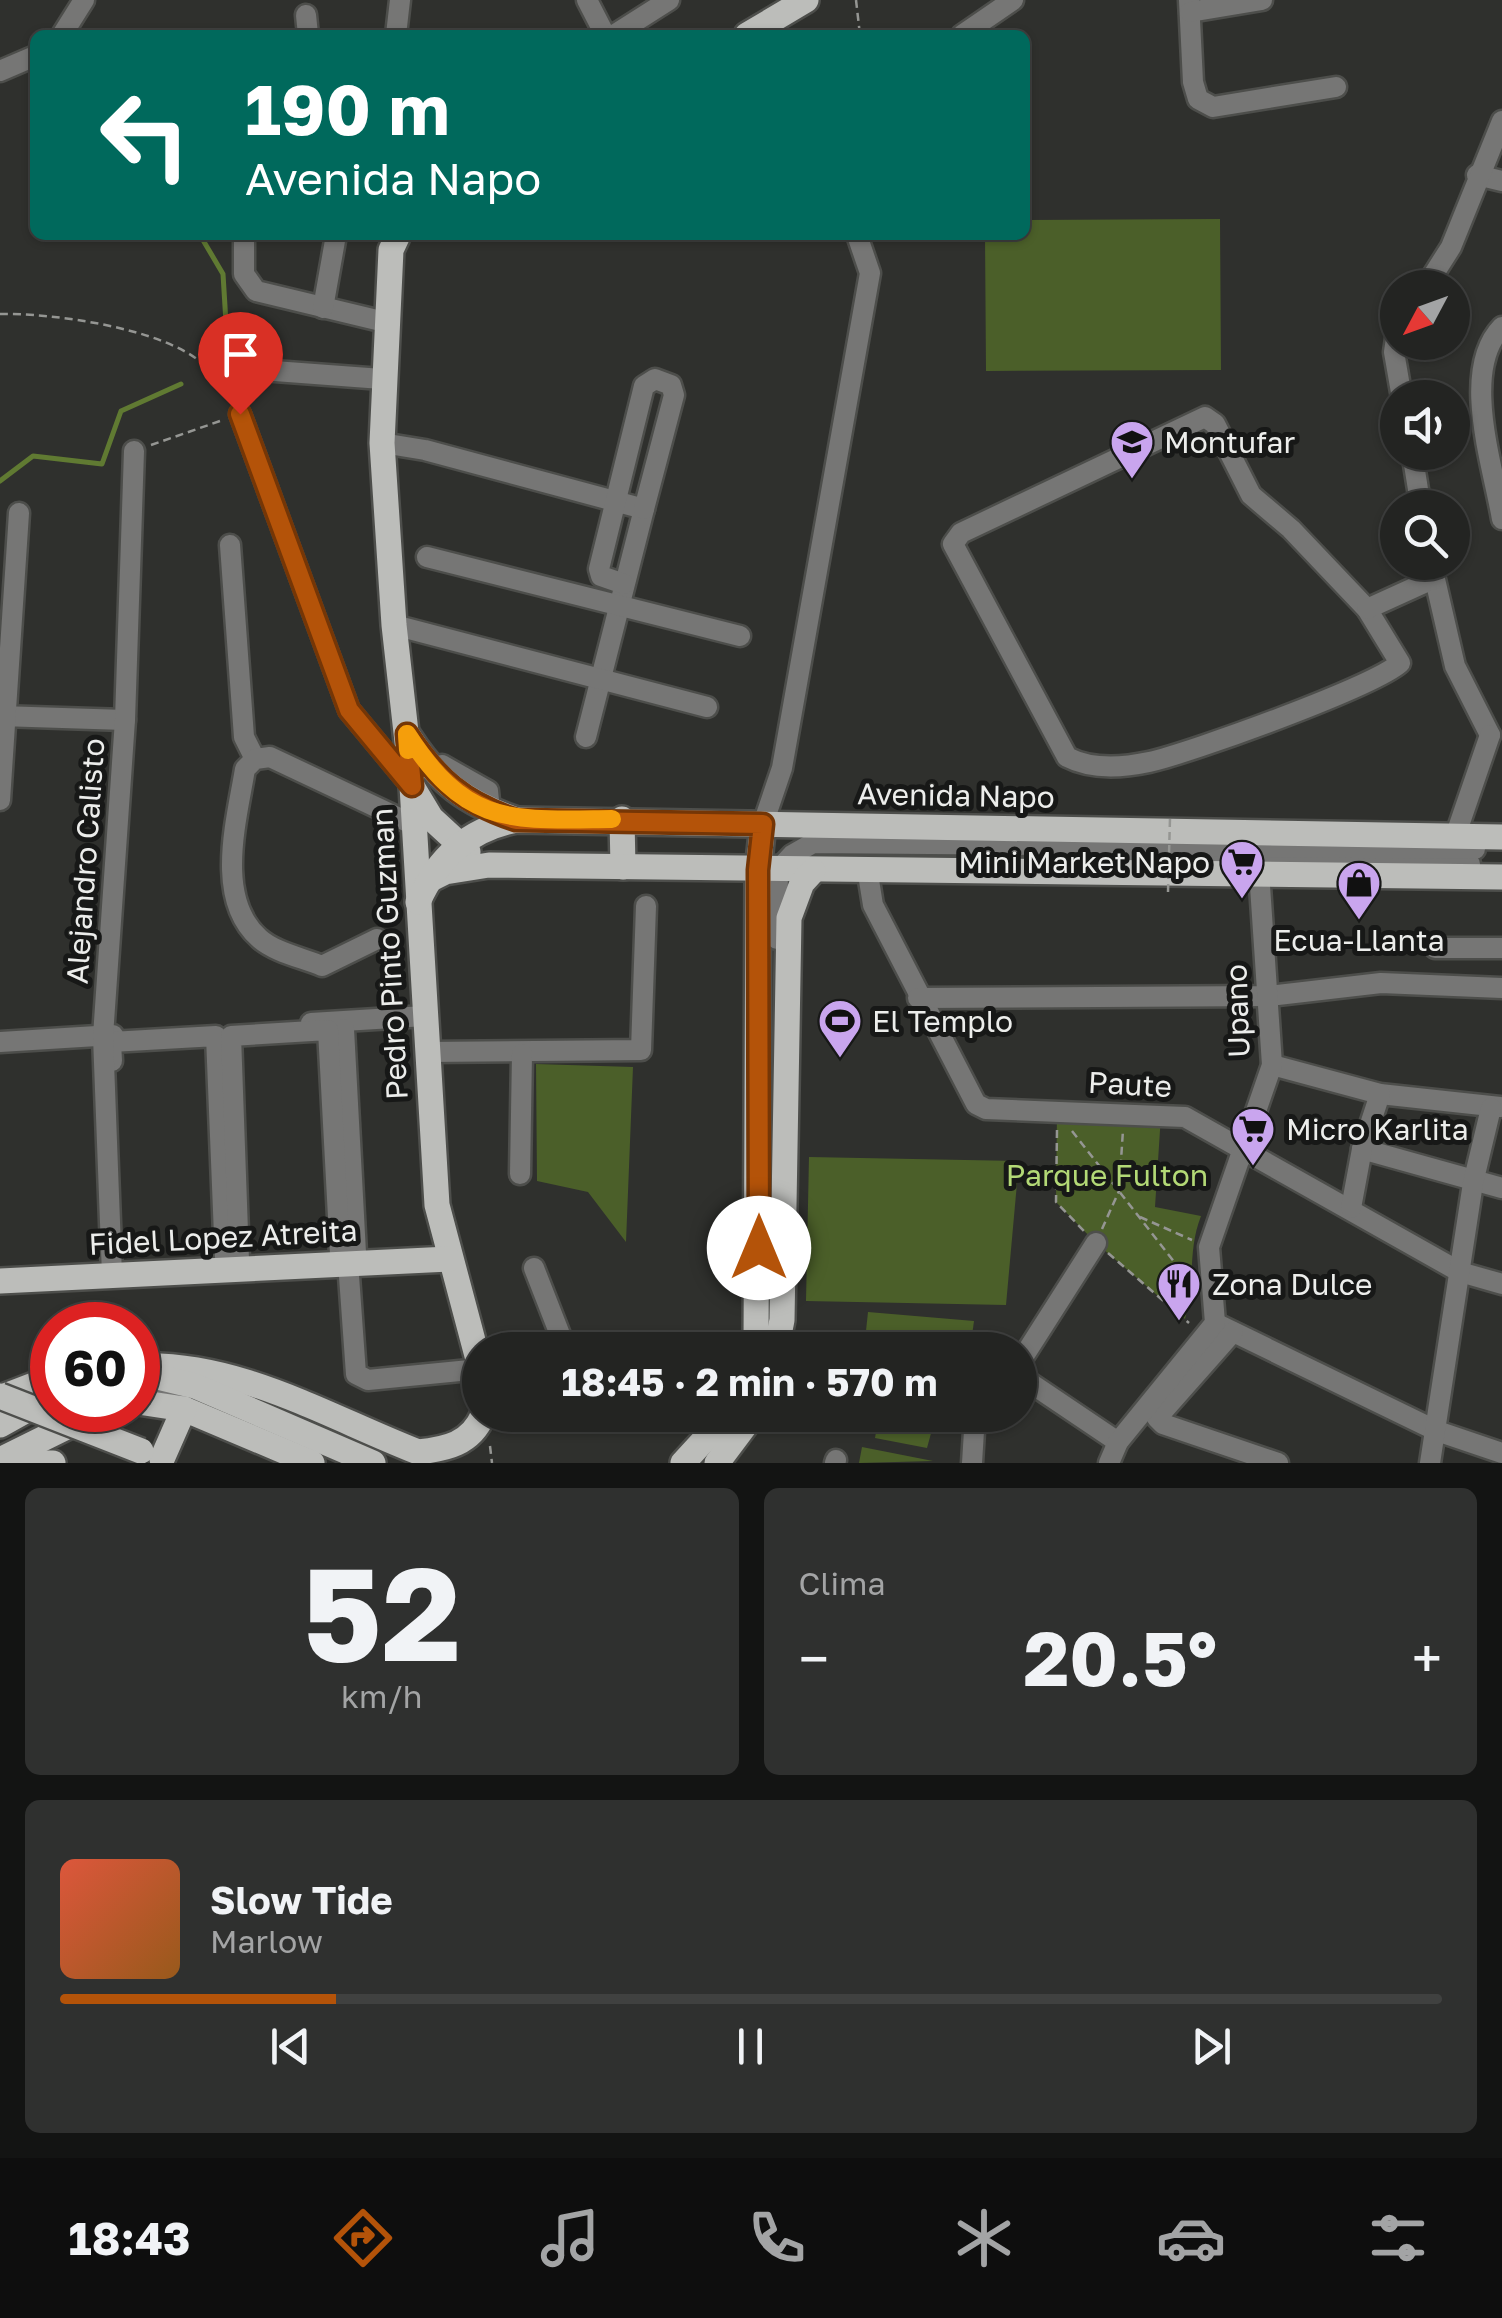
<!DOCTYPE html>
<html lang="es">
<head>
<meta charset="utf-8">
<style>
	:root { --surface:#232422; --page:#2f302f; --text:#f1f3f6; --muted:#a3a4a5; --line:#404140; --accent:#b45309 }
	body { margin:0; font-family:"Golos Text",sans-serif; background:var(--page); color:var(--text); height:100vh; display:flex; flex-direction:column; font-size:38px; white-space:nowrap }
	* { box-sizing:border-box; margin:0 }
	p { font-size:32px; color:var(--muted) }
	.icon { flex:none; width:55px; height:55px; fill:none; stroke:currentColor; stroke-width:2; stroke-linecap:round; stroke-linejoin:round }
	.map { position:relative; height:1463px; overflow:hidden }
	.drawer { display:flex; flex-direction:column; gap:25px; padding:25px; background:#131413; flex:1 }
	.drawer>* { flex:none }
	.top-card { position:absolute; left:30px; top:30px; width:1000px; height:210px; border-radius:15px; box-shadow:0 2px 8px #0004,0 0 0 2px var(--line); background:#00695c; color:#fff; overflow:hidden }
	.needle { width:65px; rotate:229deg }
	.controls { position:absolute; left:1380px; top:270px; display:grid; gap:20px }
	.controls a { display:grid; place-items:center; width:90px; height:90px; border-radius:50%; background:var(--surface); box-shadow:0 2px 8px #0004,0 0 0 2px var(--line); font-size:50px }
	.speed { position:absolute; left:30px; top:1302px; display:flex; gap:20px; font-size:50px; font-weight:700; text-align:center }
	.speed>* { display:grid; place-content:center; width:130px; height:130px; border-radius:50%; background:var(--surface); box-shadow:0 2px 8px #0004,0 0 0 2px var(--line); line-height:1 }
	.speed .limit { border:15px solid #d22; background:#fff; color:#111 }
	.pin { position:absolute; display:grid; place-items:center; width:85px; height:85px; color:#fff; margin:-102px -42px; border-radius:50% 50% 50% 0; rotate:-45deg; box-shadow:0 0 10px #0007 }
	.pin .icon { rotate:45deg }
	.me { position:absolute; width:110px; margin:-55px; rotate:0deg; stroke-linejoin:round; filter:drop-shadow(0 0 8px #0008) }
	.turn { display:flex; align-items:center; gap:35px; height:210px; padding:0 50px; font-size:45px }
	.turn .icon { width:130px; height:130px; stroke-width:2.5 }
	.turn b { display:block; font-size:70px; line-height:85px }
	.big { font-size:75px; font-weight:700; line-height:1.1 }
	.drawer .widget { flex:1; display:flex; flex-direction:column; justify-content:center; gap:15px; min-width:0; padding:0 35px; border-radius:15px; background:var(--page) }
	.drawer .dial { align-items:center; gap:0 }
	.dial b { font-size:130px; line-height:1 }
	.song { display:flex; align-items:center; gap:30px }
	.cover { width:120px; height:120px; border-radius:15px; background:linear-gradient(135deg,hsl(10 70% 55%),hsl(30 70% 35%)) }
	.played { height:10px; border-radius:5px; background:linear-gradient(90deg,var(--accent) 20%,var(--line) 20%) }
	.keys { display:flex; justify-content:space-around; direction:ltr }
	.heat { display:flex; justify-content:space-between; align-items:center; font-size:55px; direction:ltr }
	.drawer .tiles { flex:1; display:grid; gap:25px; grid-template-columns:1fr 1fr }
	.widget:last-child { grid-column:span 2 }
	.trip { position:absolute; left:462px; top:1332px; width:575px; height:100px; border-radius:50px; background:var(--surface); box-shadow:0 2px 8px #0004,0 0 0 2px var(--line); font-weight:700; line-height:100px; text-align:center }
	.tabs { display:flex; height:160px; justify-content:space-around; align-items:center; background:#0e0e0e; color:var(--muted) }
	.tabs .icon { width:70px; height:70px }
	.tabs .on { color:var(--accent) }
	.tabs b { font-size:45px; color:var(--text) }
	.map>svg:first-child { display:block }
	.green { fill:#4b5f29 }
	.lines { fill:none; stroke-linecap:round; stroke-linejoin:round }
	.stream { stroke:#607a32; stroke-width:5 }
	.minor-casing { stroke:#4d4e4b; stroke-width:25 }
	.major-casing { stroke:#4d4e4b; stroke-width:30 }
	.path { stroke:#959693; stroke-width:2.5; stroke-dasharray:8 5; stroke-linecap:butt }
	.minor { stroke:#767675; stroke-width:20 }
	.major { stroke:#bcbdba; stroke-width:25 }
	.major-bridge-casing { stroke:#4d4e4b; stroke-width:30; stroke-linecap:butt }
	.path-bridge { stroke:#959693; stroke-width:2.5; stroke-dasharray:8 5; stroke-linecap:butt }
	.major-bridge { stroke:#bcbdba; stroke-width:25 }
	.route-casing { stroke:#753606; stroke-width:25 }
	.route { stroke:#b45309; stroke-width:18 }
	.slow { stroke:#f59e0b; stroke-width:18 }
	.labels { text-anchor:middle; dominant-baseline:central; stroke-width:10; stroke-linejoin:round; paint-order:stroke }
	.poi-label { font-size:30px; fill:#ecedeb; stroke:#171817; text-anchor:start }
	.street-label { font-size:30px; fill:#ecedeb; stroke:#171817 }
	.park-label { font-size:30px; fill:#b3d976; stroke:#171817 }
</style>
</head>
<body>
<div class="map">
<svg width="1502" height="1463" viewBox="0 0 1502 1463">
	<rect width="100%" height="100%" fill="#2f302d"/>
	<g class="green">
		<polygon points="1220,219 1221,370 986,371 985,235 1025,235 1025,220"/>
		<polygon points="536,1064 633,1067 626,1242 588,1192 537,1181"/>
		<path d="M1057 1111 1161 1115 1155 1207 1201 1216C1187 1252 1196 1280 1185 1319L1096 1243 1056 1202Z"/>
		<polygon points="809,1157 1019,1161 1006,1305 806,1301"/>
		<polygon points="868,1312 974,1321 970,1350 864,1350"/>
		<polygon points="879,1415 936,1415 927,1448 875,1438"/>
		<polygon points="862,1447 933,1461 859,1463"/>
	</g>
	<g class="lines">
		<g class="stream">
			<polyline points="200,235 223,274 227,339"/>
			<polyline points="0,481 33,456 102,464 121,411 181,384"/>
		</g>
		<defs>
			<g id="minor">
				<polyline points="587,0 605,35"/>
				<polyline points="1189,0 1193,82 1198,99 1213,107 1336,87"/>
				<polyline points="1190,12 1262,0"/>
				<polyline points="306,15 308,35"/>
				<polyline points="62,35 84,0"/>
				<polyline points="396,35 400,0"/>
				<polyline points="614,35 669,0"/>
				<polyline points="962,35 1013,0"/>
				<polyline points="0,71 35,56"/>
				<polyline points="1477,175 1502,181"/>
				<polyline points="244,235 244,274 256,291 385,322"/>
				<polyline points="1425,288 1451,247 1502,121"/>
				<polyline points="323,308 336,235"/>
				<polyline points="1398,325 1394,352 1402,398"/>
				<path d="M1502 327C1460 370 1493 465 1502 519"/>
				<polyline points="247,369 382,379"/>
				<polyline points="240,414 349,710 412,786"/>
				<path d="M1205 417 1215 424 1251 495 1291 529 1367 609 1400 663C1373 687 1190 753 1149 762 1121 768 1092 770 1067 757L953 544 961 533Z"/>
				<polyline points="382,443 425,450 644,509 586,737"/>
				<polyline points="1412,452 1421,508"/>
				<polyline points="230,545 244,737 255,759"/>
				<polyline points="427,557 740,636"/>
				<polyline points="1431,562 1455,666 1490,735"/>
				<polyline points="624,584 601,576 599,569 644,386 655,379 671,385 674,395 644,509"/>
				<polyline points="1367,609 1433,579"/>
				<polyline points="394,625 707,707"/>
				<polyline points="0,716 125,720"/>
				<polyline points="430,770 442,765 488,791 490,811"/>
				<polyline points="0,800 19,513"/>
				<polyline points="763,824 782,768 870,273 857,235"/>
				<polyline points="1455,837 1490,735"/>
				<polyline points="1089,860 1470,864"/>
				<polyline points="867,868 873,905 976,1104 986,1109 1185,1117 1460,1272 1502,1284"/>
				<path d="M377 939 322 966C303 958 274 952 259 938 214 898 237 819 245 769L255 759 270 757 414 825"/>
				<polyline points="777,939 778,870 792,855 813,843 1475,849"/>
				<polyline points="1435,948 1502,948"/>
				<polyline points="918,998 1269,996 1381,983 1502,988"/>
				<polyline points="311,1023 425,1016"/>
				<polyline points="344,1029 356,1253"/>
				<polyline points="0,1042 113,1035"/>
				<polyline points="427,1052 641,1050 646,906"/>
				<polyline points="112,1061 111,1042 216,1036 225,1260"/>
				<polyline points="1272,1065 1380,1094 1500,1107"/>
				<polyline points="1362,1149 1502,1188"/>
				<polyline points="520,1174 522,1054"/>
				<polyline points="1351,1208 1362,1149 1380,1094"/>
				<polyline points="347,1248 356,1374 368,1380 480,1369"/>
				<polyline points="239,1260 231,1036 328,1030 340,1254"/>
				<polyline points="534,1268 566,1350"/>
				<polyline points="112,1275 103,1036 125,720 134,451"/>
				<polyline points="1215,1323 1437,1431 1502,1453"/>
				<polyline points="1233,1332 1157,1418 1163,1424 1278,1463"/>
				<polyline points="1020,1362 1096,1243"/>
				<polyline points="1020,1376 1118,1442"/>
				<polyline points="138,1388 180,1390"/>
				<polyline points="835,1463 836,1460"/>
				<polyline points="972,1463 975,1415"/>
				<polyline points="1109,1463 1118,1442 1215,1323 1209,1247 1272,1065 1259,871"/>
				<polyline points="1430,1463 1473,1183 1491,1108"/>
			</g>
			<g id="major">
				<polyline points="747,35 806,0"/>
				<polyline points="398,235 391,250 382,443 394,625 412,786 437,1205 480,1367"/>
				<path d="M409 737C438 782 466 803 517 820"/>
				<polyline points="413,788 431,818 468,852"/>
				<polyline points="622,819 623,867"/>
				<polyline points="431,879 445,872 489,865 1502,877"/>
				<path d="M418 902C438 858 468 829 517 820L1502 837"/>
				<polyline points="0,1281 449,1259"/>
				<polyline points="756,1350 758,870 763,824"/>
				<polyline points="776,1350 782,1320 789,918 802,883 813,871"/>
				<path d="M138 1366C238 1362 326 1416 418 1452 446 1449 471 1444 483 1415"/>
				<polyline points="162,1378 195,1386 373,1463"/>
				<polyline points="0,1398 52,1378"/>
				<polyline points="138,1402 184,1409 312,1463"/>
				<polyline points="0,1425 52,1396"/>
				<polyline points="162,1459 184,1409"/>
				<polyline points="0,1460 101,1410"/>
				<polyline points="7,1463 53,1463"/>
				<polyline points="683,1463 727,1415"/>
				<polyline points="717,1463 753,1415"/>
			</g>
		</defs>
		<use href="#minor" class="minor-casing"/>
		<use href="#major" class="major-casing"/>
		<g class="path">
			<polyline points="856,0 860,35"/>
			<path d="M0 314C52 313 163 328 203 364 214 374 223 389 231 401"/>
			<polyline points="151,445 223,420"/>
			<polyline points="1057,1130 1056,1202 1084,1231"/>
			<polyline points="1072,1131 1193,1286"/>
			<polyline points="1140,1217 1192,1240"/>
			<polyline points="1102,1229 1119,1191 1123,1130"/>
			<polyline points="1108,1253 1189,1323"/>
			<polyline points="490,1446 492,1463"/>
		</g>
		<use href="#minor" class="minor"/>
		<use href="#major" class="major"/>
		<defs>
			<polyline id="major-bridge" points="0,1396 141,1451"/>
		</defs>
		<use href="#major-bridge" class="major-bridge-casing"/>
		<polyline class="path-bridge" points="1168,892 1170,818"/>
		<use href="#major-bridge" class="major-bridge"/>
	</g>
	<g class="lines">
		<defs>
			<path id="route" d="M240 414 349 710 412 786 407 734C437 780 464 803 516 820L763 824 758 870 759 1248"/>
		</defs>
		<use href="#route" class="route-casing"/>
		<use href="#route" class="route"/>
		<path class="slow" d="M408 750 407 734C467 827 510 820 612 819"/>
	</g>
	<defs>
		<symbol id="university-pin" viewBox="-11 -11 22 30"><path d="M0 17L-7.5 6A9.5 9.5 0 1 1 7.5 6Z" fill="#c9a5ee" stroke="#171817"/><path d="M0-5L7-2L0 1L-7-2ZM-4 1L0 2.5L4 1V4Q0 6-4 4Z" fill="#111"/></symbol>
		<symbol id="supermarket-pin" viewBox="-11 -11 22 30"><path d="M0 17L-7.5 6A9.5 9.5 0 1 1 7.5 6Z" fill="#c9a5ee" stroke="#171817"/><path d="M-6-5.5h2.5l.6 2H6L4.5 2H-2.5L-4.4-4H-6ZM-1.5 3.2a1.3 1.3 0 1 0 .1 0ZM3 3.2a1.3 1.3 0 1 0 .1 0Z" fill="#111"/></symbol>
		<symbol id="shop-pin" viewBox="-11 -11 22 30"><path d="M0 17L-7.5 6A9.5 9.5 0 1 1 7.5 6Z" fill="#c9a5ee" stroke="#171817"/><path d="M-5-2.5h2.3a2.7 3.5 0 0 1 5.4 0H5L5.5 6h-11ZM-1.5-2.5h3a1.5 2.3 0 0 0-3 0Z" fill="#111"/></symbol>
		<symbol id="stadium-pin" viewBox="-11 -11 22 30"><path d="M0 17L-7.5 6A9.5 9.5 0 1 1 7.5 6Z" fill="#c9a5ee" stroke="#171817"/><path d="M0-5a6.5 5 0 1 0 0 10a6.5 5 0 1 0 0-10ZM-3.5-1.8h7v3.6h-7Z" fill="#111"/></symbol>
		<symbol id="restaurant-pin" viewBox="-11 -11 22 30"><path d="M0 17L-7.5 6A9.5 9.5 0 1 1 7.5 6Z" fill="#c9a5ee" stroke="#171817"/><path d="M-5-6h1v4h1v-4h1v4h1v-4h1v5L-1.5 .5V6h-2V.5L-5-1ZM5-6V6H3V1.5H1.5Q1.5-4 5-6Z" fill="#111"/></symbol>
	</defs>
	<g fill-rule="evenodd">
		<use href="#university-pin" x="1107" y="417" width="50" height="68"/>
		<use href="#supermarket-pin" x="1217" y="837" width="50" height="68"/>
		<use href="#shop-pin" x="1334" y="858" width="50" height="68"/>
		<use href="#stadium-pin" x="815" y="996" width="50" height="68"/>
		<use href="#supermarket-pin" x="1228" y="1104" width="50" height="68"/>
		<use href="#restaurant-pin" x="1154" y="1259" width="50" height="68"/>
	</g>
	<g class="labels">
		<g class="poi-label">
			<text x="1164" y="442">Montufar</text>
			<text x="1210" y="862" text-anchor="end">Mini Market Napo</text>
			<text x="1359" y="940" text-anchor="middle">Ecua-Llanta</text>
			<text x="872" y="1021">El Templo</text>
			<text x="1286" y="1129">Micro Karlita</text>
			<text x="1212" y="1284">Zona Dulce</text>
		</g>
		<g class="street-label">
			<text transform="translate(956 795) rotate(1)">Avenida Napo</text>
			<text transform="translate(85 861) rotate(-86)">Alejandro Calisto</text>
			<text transform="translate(389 954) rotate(-93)">Pedro Pinto Guzman</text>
			<text transform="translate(1237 1011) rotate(-92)">Upano</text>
			<text transform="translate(1130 1084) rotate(3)">Paute</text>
			<text transform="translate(223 1237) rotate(-3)">Fidel Lopez Atreita</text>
		</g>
		<g class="park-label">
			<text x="1107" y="1175">Parque Fulton</text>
		</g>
	</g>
</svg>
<div class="controls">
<a><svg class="needle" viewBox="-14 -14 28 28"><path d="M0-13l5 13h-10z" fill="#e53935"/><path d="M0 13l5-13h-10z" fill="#a3a4a5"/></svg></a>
<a><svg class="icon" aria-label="sound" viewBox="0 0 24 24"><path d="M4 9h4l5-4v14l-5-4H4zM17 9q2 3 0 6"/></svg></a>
<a><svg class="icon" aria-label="search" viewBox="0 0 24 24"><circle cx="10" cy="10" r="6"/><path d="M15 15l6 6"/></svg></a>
</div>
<div class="speed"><div class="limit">60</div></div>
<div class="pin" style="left:240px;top:414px;background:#d93025"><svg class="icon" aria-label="arrive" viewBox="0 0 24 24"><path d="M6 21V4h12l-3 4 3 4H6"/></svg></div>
<svg class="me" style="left:759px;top:1248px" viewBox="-20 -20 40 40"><circle r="19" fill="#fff"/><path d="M0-13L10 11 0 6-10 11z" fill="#b45309"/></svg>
<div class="trip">18:45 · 2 min · 570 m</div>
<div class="top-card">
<div class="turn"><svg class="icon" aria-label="left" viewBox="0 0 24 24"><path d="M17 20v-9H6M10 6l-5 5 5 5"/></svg><div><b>190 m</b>Avenida Napo</div></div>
</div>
</div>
<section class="drawer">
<div class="tiles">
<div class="widget dial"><b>52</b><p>km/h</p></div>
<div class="widget"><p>Clima</p>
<div class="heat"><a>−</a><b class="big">20.5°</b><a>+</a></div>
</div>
<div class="widget">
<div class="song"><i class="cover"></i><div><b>Slow Tide</b><p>Marlow</p></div></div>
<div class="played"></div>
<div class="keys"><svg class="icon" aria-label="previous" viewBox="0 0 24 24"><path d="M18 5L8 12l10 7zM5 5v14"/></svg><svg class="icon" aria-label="pause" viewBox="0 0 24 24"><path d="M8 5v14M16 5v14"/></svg><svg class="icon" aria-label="next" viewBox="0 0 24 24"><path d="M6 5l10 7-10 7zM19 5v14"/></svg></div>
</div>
</div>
</section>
<nav class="tabs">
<b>18:43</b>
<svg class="icon on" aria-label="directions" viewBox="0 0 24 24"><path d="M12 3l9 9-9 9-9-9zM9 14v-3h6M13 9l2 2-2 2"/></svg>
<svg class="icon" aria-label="music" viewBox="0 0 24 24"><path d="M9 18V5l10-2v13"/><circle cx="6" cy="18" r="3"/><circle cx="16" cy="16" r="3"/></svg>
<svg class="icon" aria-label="phone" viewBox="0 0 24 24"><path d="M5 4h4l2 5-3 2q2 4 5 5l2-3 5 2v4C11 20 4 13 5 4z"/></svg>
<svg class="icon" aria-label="climate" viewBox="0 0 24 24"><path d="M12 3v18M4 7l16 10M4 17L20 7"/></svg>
<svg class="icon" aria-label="car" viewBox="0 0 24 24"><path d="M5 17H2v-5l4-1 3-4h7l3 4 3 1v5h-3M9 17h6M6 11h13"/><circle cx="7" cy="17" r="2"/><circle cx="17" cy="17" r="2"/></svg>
<svg class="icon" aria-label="filters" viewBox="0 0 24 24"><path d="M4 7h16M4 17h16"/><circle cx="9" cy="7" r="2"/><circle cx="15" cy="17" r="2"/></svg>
</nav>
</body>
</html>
